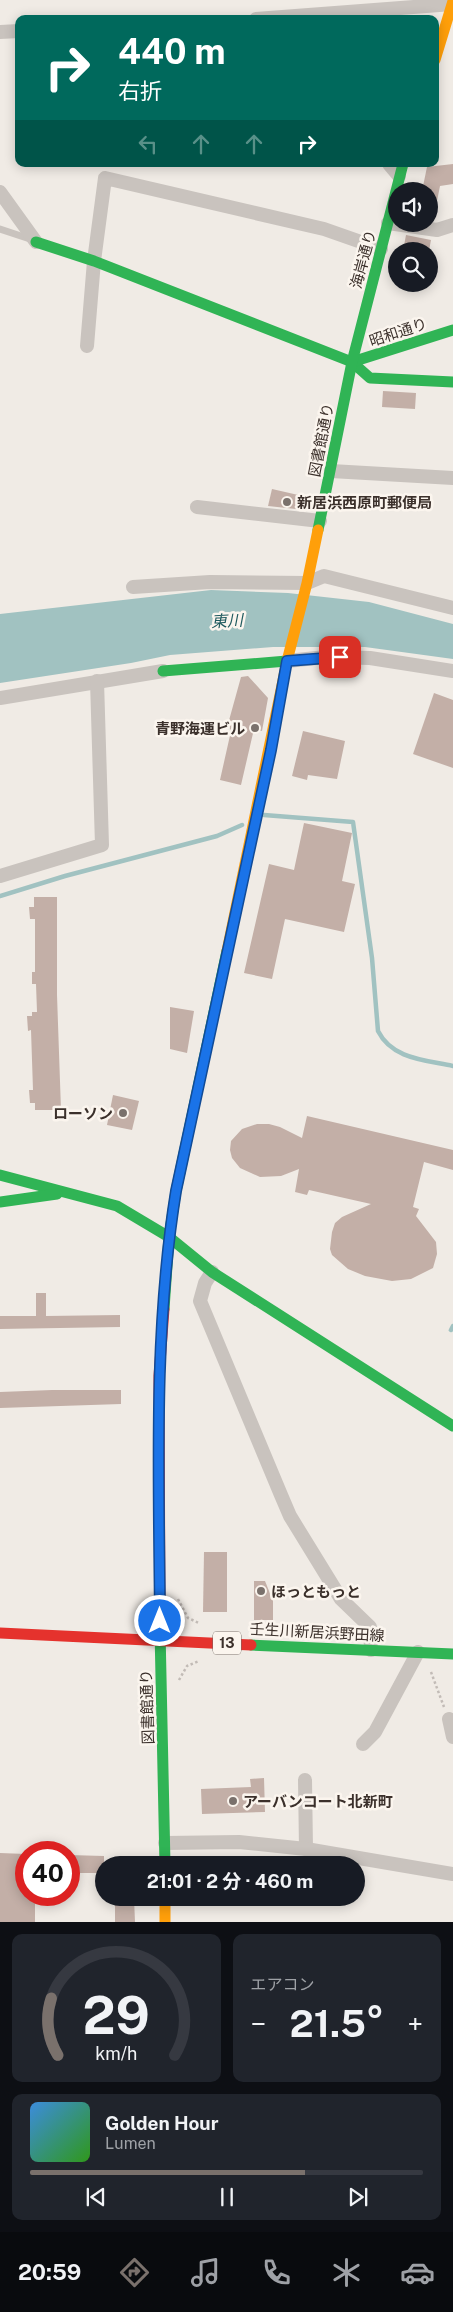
<!DOCTYPE html>
<html lang="ja">
<head>
<meta charset="utf-8">
<style>
	:root { --surface:#171b24; --page:#20242c; --text:#f1f3f6; --muted:#9ea1a6; --line:#363941; --accent:#7a716c }
	body { margin:0; font-family:"Public Sans","Noto Sans JP",sans-serif; background:var(--page); color:var(--text); height:100vh; display:flex; flex-direction:column; font-size:19px; white-space:nowrap }
	* { box-sizing:border-box; margin:0 }
	p { font-size:16px; color:var(--muted) }
	.icon { flex:none; width:28px; height:28px; fill:none; stroke:currentColor; stroke-width:2; stroke-linecap:round; stroke-linejoin:round }
	.map { position:relative; height:1922px; overflow:hidden }
	.panel { display:flex; flex-direction:column; gap:12px; padding:12px; background:#0d0f14; flex:1 }
	.panel>* { flex:none }
	.top-card { position:absolute; left:15px; top:15px; width:424px; height:152px; border-radius:10px; box-shadow:0 2px 12px #0003; background:#00695c; color:#fff; overflow:hidden }
	.tools { position:absolute; left:388px; top:182px; display:grid; gap:10px }
	.tools a { display:grid; place-items:center; width:50px; height:50px; border-radius:50%; background:var(--surface); box-shadow:0 2px 12px #0003; font-size:25px }
	.speed { position:absolute; left:15px; top:1841px; display:flex; gap:10px; font-size:25px; font-weight:700; text-align:center }
	.speed>* { display:grid; place-content:center; width:65px; height:65px; border-radius:50%; background:var(--surface); box-shadow:0 2px 12px #0003; line-height:1 }
	.speed .limit { border:8px solid #d22; background:#fff; color:#111 }
	.pin { position:absolute; display:grid; place-items:center; width:42px; height:42px; color:#fff; margin:-21px; border-radius:10px; box-shadow:0 2px 8px #0006 }
	.me { position:absolute; width:55px; margin:-28px; rotate:0deg; stroke-linejoin:round; filter:drop-shadow(0 0 4px #0008) }
	.turn { display:flex; align-items:center; gap:18px; height:105px; padding:0 20px; font-size:22px }
	.turn .icon { width:65px; height:65px; stroke-width:2.5 }
	.turn b { display:block; font-size:35px; line-height:42px }
	.lanes { display:flex; align-items:center; height:48px; padding:0 20px; background:#0003; justify-content:center; gap:25px; direction:ltr }
	.lanes .off { opacity:.35 }
	.big { font-size:38px; font-weight:700; line-height:1.1 }
	.panel .card { flex:1; display:flex; flex-direction:column; justify-content:center; gap:8px; min-width:0; padding:0 18px; border-radius:10px; background:var(--page) }
	.panel .dial { align-items:center; gap:0 }
	.dial svg { height:130px; overflow:visible; fill:none; stroke:var(--line); stroke-width:7; stroke-linecap:round; text-anchor:middle }
	.dial text { fill:var(--text); stroke:none }
	.song { display:flex; align-items:center; gap:15px }
	.cover { width:60px; height:60px; border-radius:8px; background:linear-gradient(135deg,hsl(210 70% 55%),hsl(110 70% 35%)) }
	.played { height:5px; border-radius:2px; background:linear-gradient(90deg,var(--accent) 70%,var(--line) 70%) }
	.keys { display:flex; justify-content:space-around; direction:ltr }
	.heat { display:flex; justify-content:space-between; align-items:center; font-size:28px; direction:ltr }
	.panel .tiles { flex:1; display:grid; gap:12px; grid-template-columns:1fr 1fr }
	.card:last-child { grid-column:span 2 }
	.trip { position:absolute; left:95px; top:1856px; width:270px; height:50px; border-radius:25px; background:var(--surface); box-shadow:0 2px 12px #0003; font-weight:700; line-height:50px; text-align:center }
	.dock { display:flex; height:80px; justify-content:space-around; align-items:center; background:#090b0e; color:var(--muted) }
	.dock .icon { width:35px; height:35px }
	.dock .active { color:var(--accent) }
	.dock b { font-size:22px; color:var(--text) }
	.map>svg:first-child { display:block }
	.water { fill:#a1c2c1 }
	.lines { fill:none; stroke-linecap:round; stroke-linejoin:round }
	.stream { stroke:#a1c2c1; stroke-width:4.5 }
	.building { fill:#c3afa7 }
	.path { stroke:#c2bbb6; stroke-width:2.5; stroke-dasharray:2.5 2.5; stroke-linecap:butt }
	.lane { stroke:#c9c3be; stroke-width:7 }
	.street { stroke:#c9c3be; stroke-width:14 }
	.fast { stroke:#30b455; stroke-width:11 }
	.slow { stroke:#ff9f0a; stroke-width:11 }
	.jam { stroke:#e5322d; stroke-width:11 }
	.route-casing { stroke:#114b97; stroke-width:12 }
	.route { stroke:#1a73e8; stroke-width:9 }
	.poi-dot { fill:#7a716c; stroke:#fbf5ee; stroke-width:2 }
	.labels { text-anchor:middle; dominant-baseline:central; stroke-width:5; stroke-linejoin:round; paint-order:stroke }
	.shield { fill:#fbf5ee; stroke:#756b66; stroke-width:1 }
	.shield-label { font-size:14px; font-weight:bold; fill:#3b302b }
	.street-label { font-size:15px; fill:#3b302b; stroke:#fbf5ee }
	.poi-label { font-size:15px; font-weight:bold; fill:#3b302b; stroke:#fbf5ee; text-anchor:start }
	.water-label { font-size:16px; font-style:italic; fill:#1f5a5e; stroke:#fbf5ee }
</style>
</head>
<body>
<div class="map">
<svg width="453" height="1922" viewBox="0 0 453 1922">
	<rect width="100%" height="100%" fill="#f0ebe5"/>
	<polygon class="water" points="211,590 288,593 369,602 453,624 453,659 365,647 273,647 170,655 131,663 0,683 0,614"/>
	<g class="lines">
		<g class="stream">
			<path d="M264 815 353 822 372 958 378 1031C392 1059 425 1060 453 1066"/>
			<polyline points="0,896 65,876 217,836 242,825"/>
			<polyline points="451,1330 453,1326"/>
		</g>
	</g>
	<g class="building">
		<polygon points="453,164 453,184 440,186 434,216 429,216 429,191 422,191 427,167"/>
		<polygon points="406,235 431,240 429,251 403,251"/>
		<polygon points="383,391 416,393 415,409 382,407"/>
		<polygon points="272,489 307,497 305,510 268,506"/>
		<polygon points="248,676 268,698 262,731 254,729 241,785 220,780 231,731 228,724 241,677"/>
		<polygon points="434,693 453,700 453,768 413,754"/>
		<polygon points="303,731 345,741 337,779 308,775 307,780 292,776"/>
		<polygon points="304,823 352,833 342,881 355,884 344,932 285,919 272,979 244,973 269,864 294,870"/>
		<polygon points="34,897 57,897 57,995 61,1110 35,1110 35,1103 30,1103 29,1090 33,1090 31,1030 28,1031 27,1016 32,1016 32,1012 37,1012 36,984 32,984 32,972 35,972 35,919 30,919 29,907 34,907"/>
		<polygon points="170,1007 194,1011 187,1053 170,1049"/>
		<polygon points="113,1095 139,1101 132,1130 107,1125"/>
		<polygon points="307,1116 453,1150 453,1170 424,1162 413,1207 419,1209 416,1216 436,1242 437,1254 433,1268 411,1279 392,1281 365,1276 348,1269 332,1255 330,1249 332,1232 335,1223 342,1217 371,1204 309,1190 307,1195 295,1192 299,1169 281,1176 260,1177 240,1168 232,1158 230,1150 231,1141 242,1129 257,1124 269,1124 280,1127 302,1138"/>
		<polygon points="36,1293 46,1293 46,1316 120,1315 120,1327 0,1329 0,1316 36,1316"/>
		<polygon points="52,1390 121,1390 121,1404 0,1408 0,1392"/>
		<polygon points="204,1552 227,1552 227,1612 203,1612"/>
		<polygon points="254,1581 265,1581 273,1601 273,1620 254,1620"/>
		<polygon points="264,1778 265,1812 202,1814 201,1789 251,1787 250,1779"/>
		<polygon points="0,1853 26,1854 26,1895 35,1895 35,1922 0,1922"/>
		<polygon points="69,1855 104,1856 104,1873 69,1873"/>
		<polygon points="115,1898 134,1898 135,1922 115,1922"/>
	</g>
	<g class="lines">
		<g class="path">
			<polyline points="178,1599 188,1618 199,1623"/>
			<polyline points="431,1672 444,1707"/>
			<polyline points="179,1680 187,1666 199,1661"/>
		</g>
		<polyline class="lane" points="0,229 33,240"/>
		<g class="street">
			<polyline points="256,19 453,4"/>
			<polyline points="0,32 19,31"/>
			<polyline points="389,164 399,176"/>
			<polyline points="0,192 36,242"/>
			<polyline points="388,223 437,230 453,225"/>
			<polyline points="87,346 94,261 105,178 324,229 381,249"/>
			<polyline points="331,471 453,478"/>
			<polyline points="197,507 320,521"/>
			<polyline points="133,587 210,582 307,583 324,576 453,608"/>
			<polyline points="287,661 326,657 370,658 453,671"/>
			<polyline points="0,698 163,671"/>
			<polyline points="0,876 102,845 97,681"/>
			<polyline points="212,1272 205,1283 200,1301 281,1495 290,1516 341,1599 370,1627 371,1650"/>
			<polyline points="449,1719 453,1737"/>
			<polyline points="363,1744 375,1732 418,1652"/>
			<polyline points="305,1780 306,1849"/>
			<polyline points="165,1843 239,1842 306,1849 453,1874"/>
		</g>
		<g class="fast">
			<polyline points="36,242 94,261 352,362 370,378 453,382"/>
			<polyline points="352,362 453,330"/>
			<polyline points="318,530 352,362 403,164"/>
			<polyline points="163,671 287,661"/>
			<polyline points="0,1175 117,1206 169,1237 212,1272 453,1426"/>
			<polyline points="0,1202 57,1194"/>
			<polyline points="164,1309 169,1237 176,1191 227,951"/>
			<polyline points="160,1630 165,1865"/>
			<polyline points="251,1645 453,1654"/>
		</g>
		<g class="slow">
			<polyline points="435,60 453,1"/>
			<polyline points="227,951 287,661 307,583 318,530"/>
			<polyline points="165,1898 165,1922"/>
		</g>
		<g class="jam">
			<polyline points="160,1630 159,1376 164,1309"/>
			<polyline points="0,1633 251,1645"/>
		</g>
	</g>
	<g class="lines">
		<defs>
			<path id="route" d="M160 1621C159 1478 153 1333 176 1191L271 750 287 661 340 657"/>
		</defs>
		<use href="#route" class="route-casing"/>
		<use href="#route" class="route"/>
	</g>
	<g class="poi-dot">
		<circle cx="287" cy="502" r="5"/>
		<circle cx="255" cy="728" r="5"/>
		<circle cx="123" cy="1113" r="5"/>
		<circle cx="261" cy="1591" r="5"/>
		<circle cx="233" cy="1801" r="5"/>
	</g>
	<g class="labels">
		<rect class="shield" x="213" y="1631.5" width="28" height="23" rx="4"/>
		<g class="shield-label">
			<text x="227" y="1643">13</text>
		</g>
		<g class="street-label">
			<text transform="translate(363 259) rotate(-75)">海岸通り</text>
			<text transform="translate(398 332) rotate(-18)">昭和通り</text>
			<text transform="translate(321 440) rotate(-79)">図書館通り</text>
			<text transform="translate(317 1632) rotate(3)">壬生川新居浜野田線</text>
			<text transform="translate(147 1707) rotate(-92)">図書館通り</text>
		</g>
		<g class="poi-label">
			<text x="297" y="502">新居浜西原町郵便局</text>
			<text x="245" y="728" text-anchor="end">青野海運ビル</text>
			<text x="113" y="1113" text-anchor="end">ローソン</text>
			<text x="271" y="1591">ほっともっと</text>
			<text x="243" y="1801">アーバンコート北新町</text>
		</g>
		<g class="water-label">
			<text transform="translate(227 621) rotate(-3)">東川</text>
		</g>
	</g>
</svg>
<div class="tools">
<a><svg class="icon" aria-label="sound" viewBox="0 0 24 24"><path d="M4 9h4l5-4v14l-5-4H4zM17 9q2 3 0 6"/></svg></a>
<a><svg class="icon" aria-label="search" viewBox="0 0 24 24"><circle cx="10" cy="10" r="6"/><path d="M15 15l6 6"/></svg></a>
</div>
<div class="speed"><div class="limit">40</div></div>
<div class="pin" style="left:340px;top:657px;background:#d93025"><svg class="icon" aria-label="arrive" viewBox="0 0 24 24"><path d="M6 21V4h12l-3 4 3 4H6"/></svg></div>
<svg class="me" style="left:160px;top:1621px" viewBox="-20 -20 40 40"><circle r="17" fill="#1a73e8" stroke="#fff" stroke-width="3"/><path d="M0-11L8 9 0 5-8 9z" fill="#fff"/></svg>
<div class="trip">21:01 · 2 分 · 460 m</div>
<div class="top-card">
<div class="turn"><svg class="icon" aria-label="right" viewBox="0 0 24 24"><path d="M7 20v-9h11M14 6l5 5-5 5"/></svg><div><b>440 m</b>右折</div></div>
<div class="lanes"><svg class="icon off" aria-label="left" viewBox="0 0 24 24"><path d="M17 20v-9H6M10 6l-5 5 5 5"/></svg><svg class="icon off" aria-label="ahead" viewBox="0 0 24 24"><path d="M12 20V5M6 11l6-6 6 6"/></svg><svg class="icon off" aria-label="ahead" viewBox="0 0 24 24"><path d="M12 20V5M6 11l6-6 6 6"/></svg><svg class="icon" aria-label="right" viewBox="0 0 24 24"><path d="M7 20v-9h11M14 6l5 5-5 5"/></svg></div>
</div>
</div>
<section class="panel">
<div class="tiles">
<div class="card dial"><svg viewBox="0 0 100 80">
<path d="M14 69A42 42 0 1 1 86 69"/>
<path d="M14 69A42 42 0 0 1 10 34" stroke="#7a716c"/>
<text x="50" y="56" font-size="32" font-weight="700">29</text>
<text x="50" y="72" font-size="11">km/h</text>
</svg></div>
<div class="card"><p>エアコン</p>
<div class="heat"><a>−</a><b class="big">21.5°</b><a>+</a></div>
</div>
<div class="card">
<div class="song"><i class="cover"></i><div><b>Golden Hour</b><p>Lumen</p></div></div>
<div class="played"></div>
<div class="keys"><svg class="icon" aria-label="previous" viewBox="0 0 24 24"><path d="M18 5L8 12l10 7zM5 5v14"/></svg><svg class="icon" aria-label="pause" viewBox="0 0 24 24"><path d="M8 5v14M16 5v14"/></svg><svg class="icon" aria-label="next" viewBox="0 0 24 24"><path d="M6 5l10 7-10 7zM19 5v14"/></svg></div>
</div>
</div>
</section>
<nav class="dock">
<b>20:59</b>
<svg class="icon active" aria-label="directions" viewBox="0 0 24 24"><path d="M12 3l9 9-9 9-9-9zM9 14v-3h6M13 9l2 2-2 2"/></svg>
<svg class="icon" aria-label="music" viewBox="0 0 24 24"><path d="M9 18V5l10-2v13"/><circle cx="6" cy="18" r="3"/><circle cx="16" cy="16" r="3"/></svg>
<svg class="icon" aria-label="phone" viewBox="0 0 24 24"><path d="M5 4h4l2 5-3 2q2 4 5 5l2-3 5 2v4C11 20 4 13 5 4z"/></svg>
<svg class="icon" aria-label="climate" viewBox="0 0 24 24"><path d="M12 3v18M4 7l16 10M4 17L20 7"/></svg>
<svg class="icon" aria-label="car" viewBox="0 0 24 24"><path d="M5 17H2v-5l4-1 3-4h7l3 4 3 1v5h-3M9 17h6M6 11h13"/><circle cx="7" cy="17" r="2"/><circle cx="17" cy="17" r="2"/></svg>
</nav>
</body>
</html>
